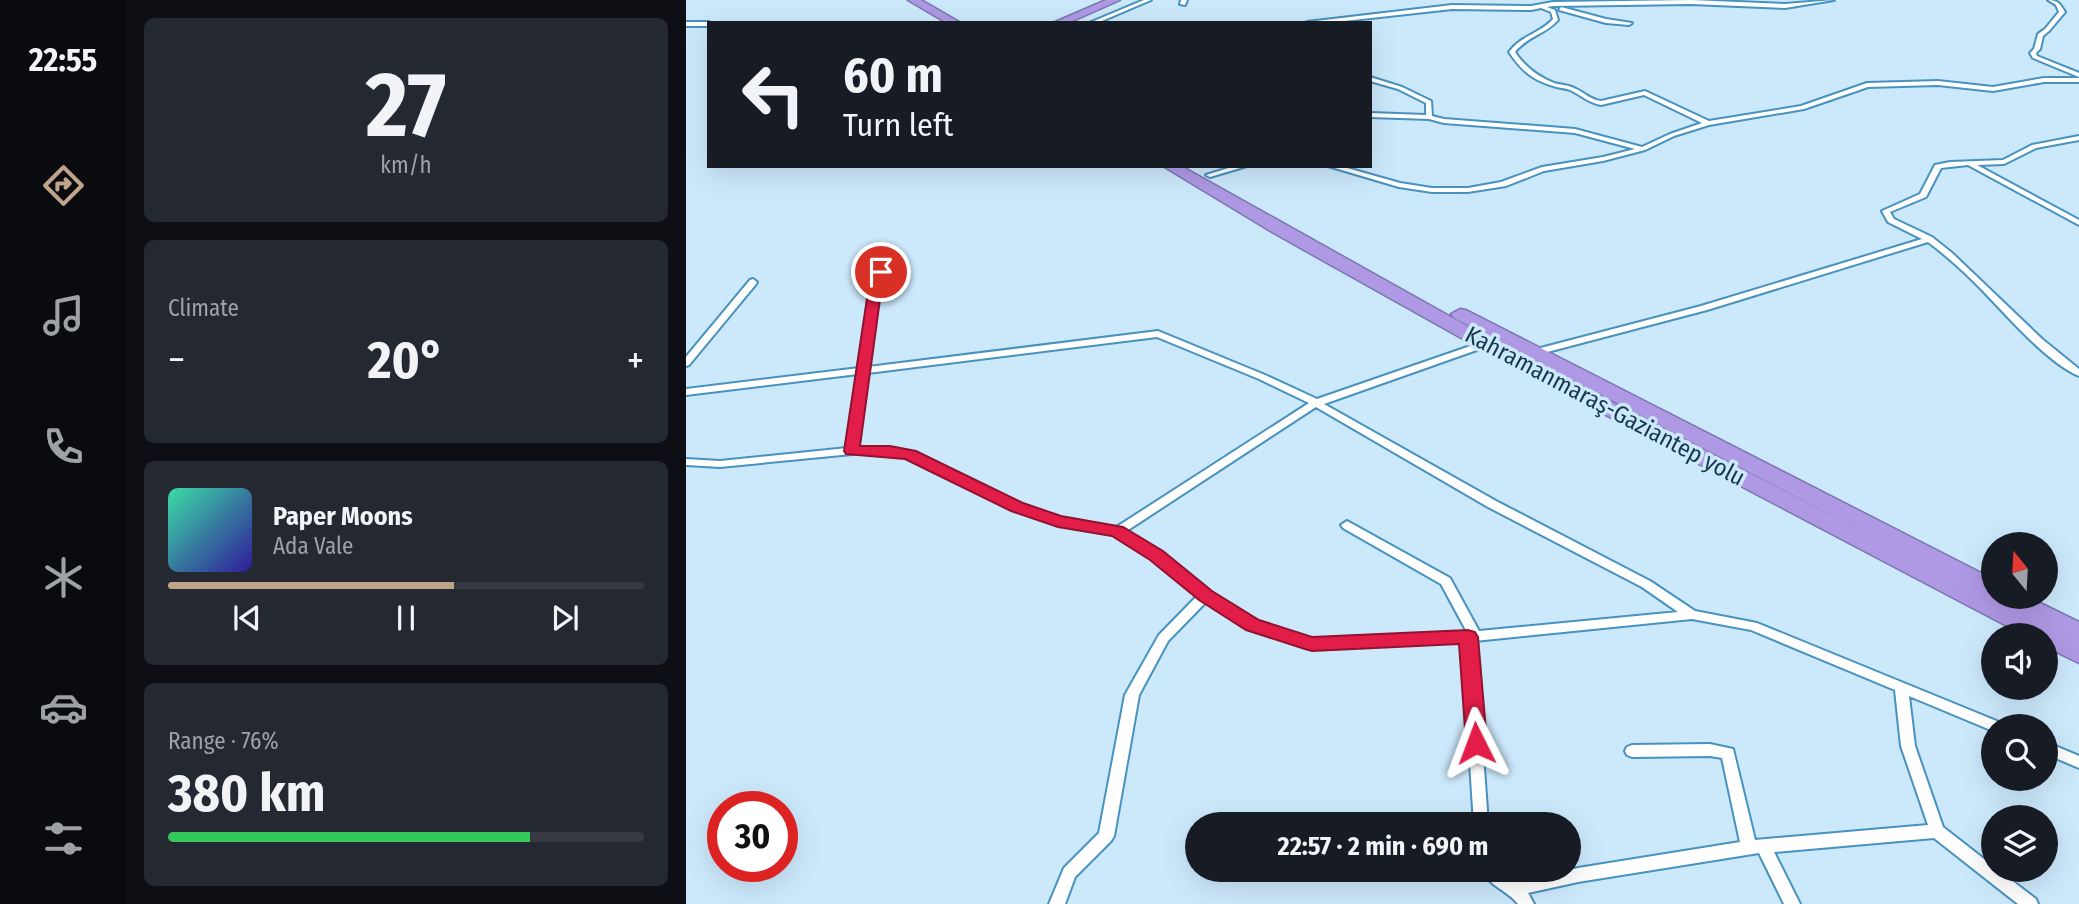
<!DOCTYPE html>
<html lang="en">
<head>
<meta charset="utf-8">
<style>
	:root { --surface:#171b24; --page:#242831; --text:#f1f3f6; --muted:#9ea1a6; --line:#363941; --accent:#c0a48a }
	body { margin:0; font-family:"Fira Sans Condensed",sans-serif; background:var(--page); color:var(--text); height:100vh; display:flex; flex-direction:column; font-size:26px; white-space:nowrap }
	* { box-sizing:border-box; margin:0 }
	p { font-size:23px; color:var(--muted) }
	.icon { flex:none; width:38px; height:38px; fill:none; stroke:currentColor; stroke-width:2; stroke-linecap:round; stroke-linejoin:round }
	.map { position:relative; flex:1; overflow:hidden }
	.drawer { display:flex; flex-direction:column; gap:18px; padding:18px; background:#0d0f14; width:560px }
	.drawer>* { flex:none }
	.guide { position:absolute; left:21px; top:21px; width:665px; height:147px; border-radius:0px; box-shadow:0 7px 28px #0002; background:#171b24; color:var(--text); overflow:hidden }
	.needle { width:46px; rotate:342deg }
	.fabs { position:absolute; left:1295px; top:532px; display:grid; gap:14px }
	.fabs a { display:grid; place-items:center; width:77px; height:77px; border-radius:50%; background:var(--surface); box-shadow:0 7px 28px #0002; font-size:35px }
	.speed { position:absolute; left:21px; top:791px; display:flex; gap:14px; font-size:35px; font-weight:700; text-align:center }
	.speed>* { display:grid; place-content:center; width:91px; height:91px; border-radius:50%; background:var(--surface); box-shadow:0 7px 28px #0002; line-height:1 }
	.speed .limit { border:10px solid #d22; background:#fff; color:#111 }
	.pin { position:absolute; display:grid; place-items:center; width:60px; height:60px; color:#fff; margin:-30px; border:4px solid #fff; border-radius:50%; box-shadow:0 2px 7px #0007 }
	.me { position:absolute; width:77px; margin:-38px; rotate:357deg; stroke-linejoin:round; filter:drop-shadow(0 0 5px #0008) }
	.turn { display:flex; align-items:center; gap:24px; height:147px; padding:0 21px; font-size:32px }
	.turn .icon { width:91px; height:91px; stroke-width:2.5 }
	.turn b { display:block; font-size:49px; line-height:60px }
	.big { font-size:52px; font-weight:700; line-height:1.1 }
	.drawer .tile { flex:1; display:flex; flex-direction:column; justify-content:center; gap:10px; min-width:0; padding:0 24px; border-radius:10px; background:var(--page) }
	.drawer .dial { align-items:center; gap:0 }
	.dial b { font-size:91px; line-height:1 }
	.song { display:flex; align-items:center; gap:21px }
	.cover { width:84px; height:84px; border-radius:10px; background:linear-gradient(135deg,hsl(160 70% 55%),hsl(250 70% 35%)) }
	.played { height:7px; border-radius:4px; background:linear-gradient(90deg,var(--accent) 60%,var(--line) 60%) }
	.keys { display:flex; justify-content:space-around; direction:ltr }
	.heat { display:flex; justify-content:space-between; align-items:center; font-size:38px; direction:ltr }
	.charge { height:10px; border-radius:5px; background:linear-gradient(90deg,#34c759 76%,var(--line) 0) }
	.trip { position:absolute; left:499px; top:812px; width:396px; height:70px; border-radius:35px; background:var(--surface); box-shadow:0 7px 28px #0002; font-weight:700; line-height:70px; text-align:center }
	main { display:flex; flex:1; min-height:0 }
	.tabs { display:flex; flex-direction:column; width:126px; justify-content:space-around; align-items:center; background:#090b0e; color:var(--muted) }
	.tabs .icon { width:49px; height:49px }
	.tabs .selected { color:var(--accent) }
	.tabs b { font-size:32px; color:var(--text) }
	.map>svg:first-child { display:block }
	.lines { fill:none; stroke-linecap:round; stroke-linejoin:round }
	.street-casing { stroke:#4792be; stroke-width:4 }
	.highway-casing { stroke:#7a77af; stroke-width:3 }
	.street { fill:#fff; fill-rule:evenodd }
	.highway { fill:#af99e5; fill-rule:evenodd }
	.route { fill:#e11d48; stroke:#92132f; stroke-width:2 }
	.labels { text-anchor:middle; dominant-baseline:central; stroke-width:7; stroke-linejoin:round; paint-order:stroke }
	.street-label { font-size:24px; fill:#19384b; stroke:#cce9fc }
</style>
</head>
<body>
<main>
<nav class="tabs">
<b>22:55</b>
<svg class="icon selected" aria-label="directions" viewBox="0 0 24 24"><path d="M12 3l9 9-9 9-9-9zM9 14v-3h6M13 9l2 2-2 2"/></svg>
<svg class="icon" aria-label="music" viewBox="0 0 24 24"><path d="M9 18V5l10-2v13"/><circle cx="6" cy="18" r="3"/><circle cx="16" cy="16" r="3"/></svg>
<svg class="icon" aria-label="phone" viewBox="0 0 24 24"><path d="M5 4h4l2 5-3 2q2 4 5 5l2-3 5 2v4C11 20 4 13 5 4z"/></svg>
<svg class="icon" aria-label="climate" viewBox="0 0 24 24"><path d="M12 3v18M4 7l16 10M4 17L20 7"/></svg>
<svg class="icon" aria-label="car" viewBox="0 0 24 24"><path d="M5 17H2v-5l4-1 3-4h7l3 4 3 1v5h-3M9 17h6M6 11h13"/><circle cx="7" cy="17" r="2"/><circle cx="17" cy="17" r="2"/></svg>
<svg class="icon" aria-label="filters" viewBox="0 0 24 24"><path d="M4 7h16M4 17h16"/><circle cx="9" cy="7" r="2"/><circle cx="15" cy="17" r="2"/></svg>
</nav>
<section class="drawer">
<div class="tile dial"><b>27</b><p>km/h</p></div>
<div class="tile"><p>Climate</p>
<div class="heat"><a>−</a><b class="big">20°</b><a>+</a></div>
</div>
<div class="tile">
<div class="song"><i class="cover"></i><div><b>Paper Moons</b><p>Ada Vale</p></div></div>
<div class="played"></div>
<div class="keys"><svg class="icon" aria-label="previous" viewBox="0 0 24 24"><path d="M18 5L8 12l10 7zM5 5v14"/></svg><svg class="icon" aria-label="pause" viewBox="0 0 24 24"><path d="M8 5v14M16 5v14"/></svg><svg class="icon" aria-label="next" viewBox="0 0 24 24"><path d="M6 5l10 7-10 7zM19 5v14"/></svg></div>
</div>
<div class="tile"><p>Range · 76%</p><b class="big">380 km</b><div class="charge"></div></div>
</section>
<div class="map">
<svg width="1393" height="904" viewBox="0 0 1393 904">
	<rect width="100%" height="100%" fill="#cce9fc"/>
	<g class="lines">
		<defs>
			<g id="street">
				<polygon points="458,0 465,0 411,23 403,23"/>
				<polygon points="495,0 501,0 499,5 494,4"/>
				<path d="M1005 0 1099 4 1148 0 1099 8 1005 4 867 6 861 7 869 10 872 20C860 34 840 37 829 52 839 67 851 76 868 83 875 85 883 85 890 89 899 93 905 100 915 101L959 91 1023 121 1115 106 1181 83 1252 81 1307 87 1358 78H1393V82H1358L1307 91 1252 85 1182 87 1118 109 1023 125 988 136 959 150 917 161 858 171 820 186 782 192H746L713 187 642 166H654L714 183 746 188H782L815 182 856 167 917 157 949 149 889 133 758 123 743 119 684 117V113L740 115V103L712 89 684 81V77L716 87 745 101 746 116 758 119 889 129 956 147 984 134 1016 123 958 95 915 105C903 103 895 95 884 90 879 88 873 88 867 86 846 80 835 70 823 52 834 36 855 33 867 19L865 12 855 8 845 10 766 9 640 23 621 22 766 5 845 6 867 2Z"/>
				<path d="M1362 0C1372 0 1374 4 1379 12L1363 31 1357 36 1354 49 1350 53 1351 56 1393 73V77L1347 58 1344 53 1348 49 1352 34 1359 29 1373 12 1370 5Z"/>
				<polygon points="875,7 920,19 946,23 943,25 920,23 873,10"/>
				<polygon points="0,22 23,22 24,23 23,23 23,26 0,26"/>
				<path d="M1393 136V140L1350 148 1318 164 1291 165 1393 220V225L1282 165 1255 168 1240 197 1204 212 1208 219 1246 237 1266 253 1356 339 1393 369V376C1363 364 1322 317 1299 293 1281 274 1262 257 1242 242L1021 310 850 355 845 352 847 350 1015 306 1236 239 1202 222 1196 211 1234 194 1249 165 1264 162 1317 160 1346 145Z"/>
				<polygon points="549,166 561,166 524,177 520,175"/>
				<path d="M195 269 199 272 192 292 182 367 472 331 579 375 631 399 796 342H802L804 344 802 346 638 404 810 501 964 581 1009 611 1071 623 1313 722 1315 726H1307V731L1223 696 1229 746 1257 827 1307 866V870H1312L1350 899 1352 904H1332L1248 838 1088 852 1114 904H1098L1073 853 892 882 842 893 848 904H832C821 890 804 887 796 870H813L819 876 829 882 892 868 1054 842 1036 758 1024 756 946 757 941 755 939 751 941 747 946 745 1024 744 1047 749 1069 840 1242 825 1215 746 1209 690 1065 630 1006 619 789 641 802 824H788L776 642 626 649 563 628 520 602 482 641 453 695 428 836 425 841 389 877 379 904H363L378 868 413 833 439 695 473 635 511 596 466 558 428 535 372 525 327 510 221 458 204 454H166L34 467 0 465V459L34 461 161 448 172 374 0 395V389L173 368C176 348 181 279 195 269ZM471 337 573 379 623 403 429 528 374 518 335 504 228 453 204 448H172L182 373ZM630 407 802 507 956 587 992 612 793 631 764 578 661 521 655 525 657 528 755 584 781 632 626 639 571 622 523 593 474 552 439 532Z"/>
				<polygon points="67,279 71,282 70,284 3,365 0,366 0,357 64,280"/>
				<polygon points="1360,742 1393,756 1393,768 1360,754"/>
			</g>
			<g id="highway">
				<polygon points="222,0 235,0 275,23 261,23"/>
				<polygon points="420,0 434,0 382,23 367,23"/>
				<polygon points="477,166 495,166 815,345 1174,530 768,318 765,314 774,309 780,310 1307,579 1307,597 1309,597 1307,597 1311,600 1310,597 1342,597 1393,622 1393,663 1360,647 1360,635 1338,635 802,353 586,232"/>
			</g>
		</defs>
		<use href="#street" class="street-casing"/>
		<use href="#highway" class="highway-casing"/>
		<use href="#street" class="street"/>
		<use href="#highway" class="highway"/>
	</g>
	<polygon class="route" points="195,268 201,272 195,292 174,446 204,446 230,451 337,503 375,516 437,527 477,551 526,591 573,620 626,637 782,630 789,632 792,637 801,743 798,749 790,752 783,749 780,743 773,644 626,651 619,649 560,630 513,600 464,560 426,536 372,527 325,511 219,459 160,454 158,451 182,292 188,272"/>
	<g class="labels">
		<g class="street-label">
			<text transform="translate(919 406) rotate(28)">Kahramanmaraş-Gaziantep yolu</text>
		</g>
	</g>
</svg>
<div class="fabs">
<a><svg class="needle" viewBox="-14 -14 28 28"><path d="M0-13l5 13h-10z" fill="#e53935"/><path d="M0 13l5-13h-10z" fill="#9ea1a6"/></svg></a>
<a><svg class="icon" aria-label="sound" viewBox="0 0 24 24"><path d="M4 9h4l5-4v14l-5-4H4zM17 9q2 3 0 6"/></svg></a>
<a><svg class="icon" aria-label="search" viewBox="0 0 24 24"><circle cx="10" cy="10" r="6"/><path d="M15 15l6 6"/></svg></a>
<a><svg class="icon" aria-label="layers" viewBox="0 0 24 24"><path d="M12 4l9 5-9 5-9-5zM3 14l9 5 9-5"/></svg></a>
</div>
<div class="speed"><div class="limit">30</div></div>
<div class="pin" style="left:195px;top:272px;background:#d93025"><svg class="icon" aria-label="arrive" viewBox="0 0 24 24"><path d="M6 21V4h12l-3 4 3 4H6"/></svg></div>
<svg class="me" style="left:790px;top:743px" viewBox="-20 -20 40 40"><path d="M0-17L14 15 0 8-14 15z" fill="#e11d48" stroke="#fff" stroke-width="4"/></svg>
<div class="trip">22:57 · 2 min · 690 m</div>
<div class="guide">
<div class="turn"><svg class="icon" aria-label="left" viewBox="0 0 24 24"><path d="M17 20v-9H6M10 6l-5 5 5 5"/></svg><div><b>60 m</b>Turn left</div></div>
</div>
</div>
</main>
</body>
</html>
